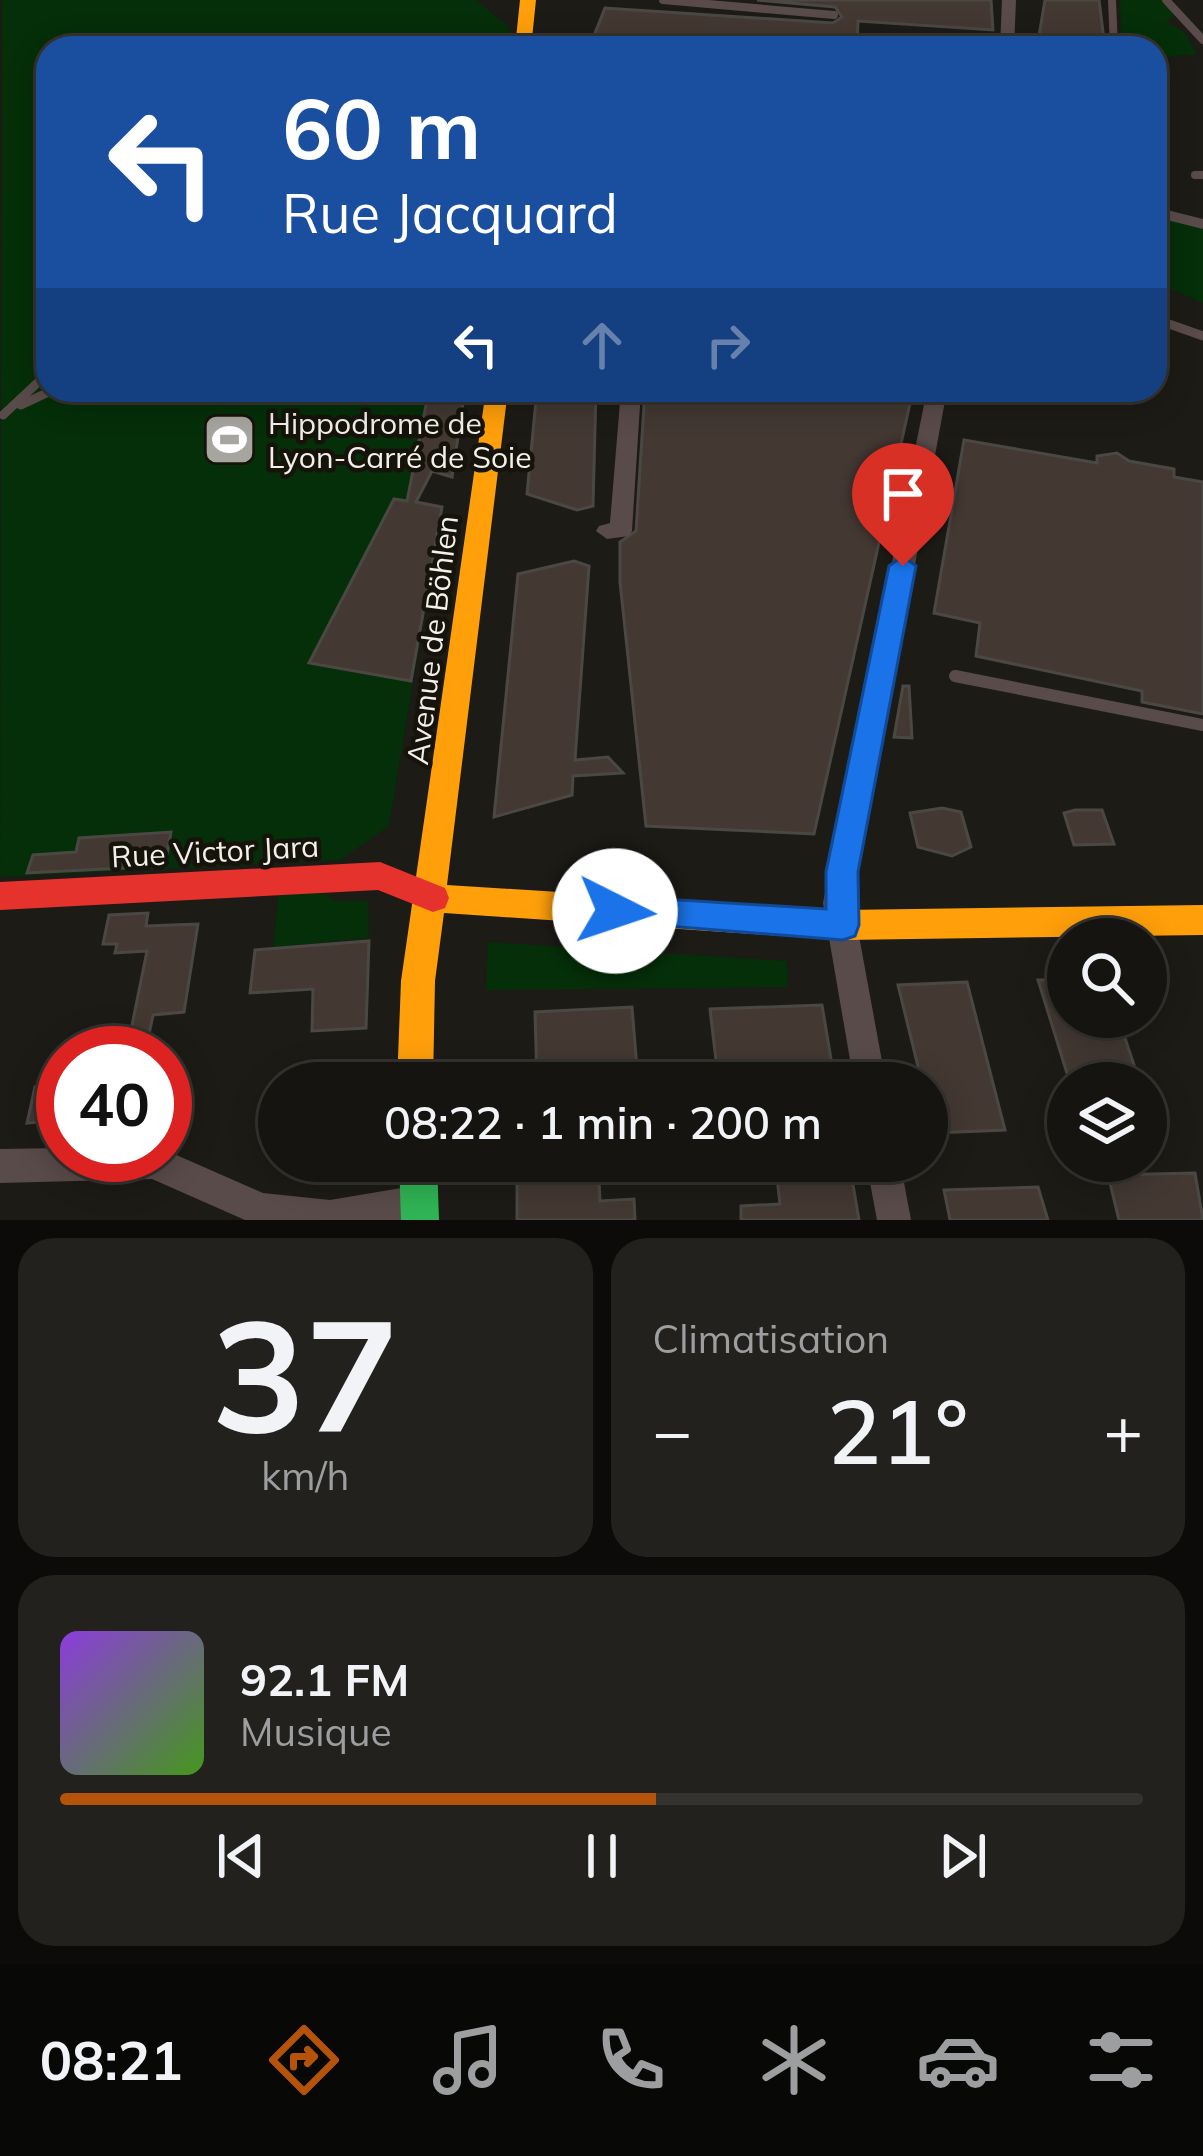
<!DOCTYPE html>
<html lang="fr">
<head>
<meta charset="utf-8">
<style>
	:root { --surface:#151410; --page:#22211e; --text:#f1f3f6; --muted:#9d9e9f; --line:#343330; --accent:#b45309 }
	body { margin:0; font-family:Mulish,sans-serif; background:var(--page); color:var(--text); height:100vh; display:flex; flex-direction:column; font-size:45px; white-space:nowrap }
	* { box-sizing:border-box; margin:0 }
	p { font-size:39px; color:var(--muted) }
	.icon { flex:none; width:66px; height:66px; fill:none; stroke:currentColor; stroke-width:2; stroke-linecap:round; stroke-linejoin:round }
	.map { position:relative; height:1220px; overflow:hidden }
	.drawer { display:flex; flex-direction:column; gap:18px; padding:18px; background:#0c0b09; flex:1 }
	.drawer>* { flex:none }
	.guide { position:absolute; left:36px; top:36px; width:1131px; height:366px; border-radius:36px; box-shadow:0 6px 30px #0003,0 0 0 3px var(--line); background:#1a4fa0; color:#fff; overflow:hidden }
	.buttons { position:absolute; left:1047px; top:918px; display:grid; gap:24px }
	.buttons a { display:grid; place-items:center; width:120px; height:120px; border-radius:50%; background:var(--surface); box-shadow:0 6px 30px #0003,0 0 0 3px var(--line); font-size:60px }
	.speed { position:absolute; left:36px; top:1026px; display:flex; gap:24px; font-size:60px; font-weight:700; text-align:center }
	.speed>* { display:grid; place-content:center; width:156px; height:156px; border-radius:50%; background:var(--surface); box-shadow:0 6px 30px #0003,0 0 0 3px var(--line); line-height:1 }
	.speed .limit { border:18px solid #d22; background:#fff; color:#111 }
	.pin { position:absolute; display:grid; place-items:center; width:102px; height:102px; color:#fff; margin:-123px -51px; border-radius:50% 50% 50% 0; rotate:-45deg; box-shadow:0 0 12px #0007 }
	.pin .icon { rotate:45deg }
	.me { position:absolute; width:132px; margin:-66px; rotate:94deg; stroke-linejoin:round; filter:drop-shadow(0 0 9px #0008) }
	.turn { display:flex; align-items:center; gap:42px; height:252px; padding:0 48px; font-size:54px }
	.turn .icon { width:156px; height:156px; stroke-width:2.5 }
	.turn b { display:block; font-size:84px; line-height:102px }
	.lanes { display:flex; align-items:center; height:114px; padding:0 48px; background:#0003; justify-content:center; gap:60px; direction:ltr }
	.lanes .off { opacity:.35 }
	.big { font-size:90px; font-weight:600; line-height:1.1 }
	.drawer .widget { flex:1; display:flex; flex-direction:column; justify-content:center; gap:18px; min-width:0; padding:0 42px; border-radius:36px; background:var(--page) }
	.drawer .dial { align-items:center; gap:0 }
	.dial b { font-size:156px; line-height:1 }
	.song { display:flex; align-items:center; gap:36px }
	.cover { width:144px; height:144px; border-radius:18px; background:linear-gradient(135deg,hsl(270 70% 55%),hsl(100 70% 35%)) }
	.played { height:12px; border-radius:6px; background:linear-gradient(90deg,var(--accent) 55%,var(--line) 55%) }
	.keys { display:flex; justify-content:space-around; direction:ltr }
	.heat { display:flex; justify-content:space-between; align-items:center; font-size:66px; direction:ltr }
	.drawer .tiles { flex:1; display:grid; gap:18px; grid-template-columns:1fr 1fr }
	.widget:last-child { grid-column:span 2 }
	.trip { position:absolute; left:258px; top:1062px; width:690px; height:120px; border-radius:60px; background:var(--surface); box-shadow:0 6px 30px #0003,0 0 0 3px var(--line); font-weight:600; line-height:120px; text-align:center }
	.tabs { display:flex; height:192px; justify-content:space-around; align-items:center; background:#080806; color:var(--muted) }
	.tabs .icon { width:84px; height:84px }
	.tabs .active { color:var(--accent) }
	.tabs b { font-size:54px; color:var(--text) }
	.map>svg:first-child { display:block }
	.green { fill:#042f08 }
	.building { fill:#433832; stroke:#4b4844; stroke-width:3 }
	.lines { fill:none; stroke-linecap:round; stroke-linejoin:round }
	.lane-far2 { stroke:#594b4a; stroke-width:8 }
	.lane-far1 { stroke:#594b4a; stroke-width:9 }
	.lane { stroke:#594b4a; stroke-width:12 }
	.street { fill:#594b4a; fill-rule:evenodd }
	.fast { fill:#30b455; fill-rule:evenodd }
	.slow { fill:#ff9f0a; fill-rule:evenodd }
	.jam { fill:#e5322d; fill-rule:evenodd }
	.route { fill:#1a73e8; stroke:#114b97; stroke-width:3 }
	.labels { text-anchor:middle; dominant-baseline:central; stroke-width:9; stroke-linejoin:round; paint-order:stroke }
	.poi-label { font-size:30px; fill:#f2f0e9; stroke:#16140a; text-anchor:start }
	.street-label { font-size:30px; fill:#f2f0e9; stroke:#16140a }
</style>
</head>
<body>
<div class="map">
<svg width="1203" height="1220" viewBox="0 0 1203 1220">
	<rect width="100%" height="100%" fill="#1c1b16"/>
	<g class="green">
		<polygon points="2,0 476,0 509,27 507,48 48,48 48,390 465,390 452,477 432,471 416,502 442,507 389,826 340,860 0,877"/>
		<polygon points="1120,0 1161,0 1175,15 1166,23 1184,32 1197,54 1164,57 1155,71 1155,48 1121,48"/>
		<polygon points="1155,208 1203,220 1203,303 1155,282"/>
		<polygon points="279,891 325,893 334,901 368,901 369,938 273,947"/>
		<polygon points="488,942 787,961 788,987 486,990"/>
	</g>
	<g class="building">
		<polygon points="757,0 991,0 993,30 858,21 857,48 589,48 605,8 833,23 842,17 835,7"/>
		<polygon points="1045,0 1099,0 1105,48 1037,48"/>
		<polygon points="429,390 465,390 452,477 432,471 416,502 442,507 411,681 309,663 394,499 407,501"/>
		<polygon points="537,390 596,390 593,506 577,510 527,494"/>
		<polygon points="645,390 913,390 814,834 646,826 620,582 620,542 636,531"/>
		<polygon points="964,440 1097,463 1097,456 1117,453 1129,461 1174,469 1174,477 1203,482 1203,714 1142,702 1142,691 976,656 980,623 934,613"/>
		<polygon points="574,561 589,566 575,760 608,757 623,773 573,776 572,795 494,817 518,574"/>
		<polygon points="903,686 909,686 912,738 894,737"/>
		<polygon points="942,808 961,812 971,847 952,856 918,847 910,813"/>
		<polygon points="1075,810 1102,810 1114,844 1074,845 1064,813"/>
		<polygon points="171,832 165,866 27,873 33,855 76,852 79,838"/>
		<polygon points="148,913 146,926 198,924 184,1012 153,1015 148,1039 129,1040 147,951 115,953 117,944 103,944 109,915"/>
		<polygon points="369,941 366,1028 312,1031 313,989 250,993 255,950"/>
		<polygon points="1038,980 1068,980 1068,1017 1118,1017 1140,1083 1070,1083"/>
		<polygon points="967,982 1005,1130 934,1133 927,1083 922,1083 898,985"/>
		<polygon points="822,1005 835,1083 764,1083 762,1067 717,1069 710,1009"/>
		<polygon points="632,1007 637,1068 592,1070 593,1083 537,1083 535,1012"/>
		<polygon points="63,1085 63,1120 27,1123 35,1087"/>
		<polygon points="505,1161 598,1161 600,1201 634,1199 635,1220 517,1220 517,1182 505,1183"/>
		<polygon points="775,1161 849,1161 859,1220 741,1220 741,1206 780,1204"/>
		<polygon points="1195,1173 1203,1220 1119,1220 1108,1175"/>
		<polygon points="1038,1187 1048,1220 950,1220 944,1190"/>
	</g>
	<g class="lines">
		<g class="lane-far2">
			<polyline points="663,0 834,15"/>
			<polyline points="1112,0 1114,48"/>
			<polyline points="1166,0 1203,40"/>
			<polyline points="1195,175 1203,175"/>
		</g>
		<g class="lane-far1">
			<polyline points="1155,319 1203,336"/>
			<polyline points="21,405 53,390"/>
			<polyline points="3,415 48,373"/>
		</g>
		<polyline class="lane" points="955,676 1203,725"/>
		<g class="street">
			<polygon points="1002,0 1016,0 1014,48 1000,48"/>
			<polygon points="1155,207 1203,219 1203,229 1155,217"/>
			<polygon points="621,390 641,390 632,531 629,536 607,539 596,531 599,526 610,523"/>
			<polygon points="927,390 947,390 853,903 886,1083 854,1083 823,903"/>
			<polygon points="63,1148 63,1155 165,1155 165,1150 263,1193 330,1200 419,1185 431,1190 436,1202 431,1214 414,1220 245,1220 152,1179 0,1183 0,1149"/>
			<polygon points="866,1161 900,1161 911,1220 877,1220"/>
		</g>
		<polygon class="fast" points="399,1161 437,1161 439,1220 401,1220"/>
		<g class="slow">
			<polygon points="520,0 536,0 531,48 515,48"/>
			<polygon points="486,390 508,390 447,885 843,910 1203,905 1203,935 843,940 444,913 435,981 433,1083 397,1083 401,981"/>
		</g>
		<polygon class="jam" points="380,862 445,888 449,898 445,908 433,912 378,890 0,910 0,882"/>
	</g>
	<polygon class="route" points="903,556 916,566 858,872 859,925 855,936 843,940 604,921 599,911 604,901 615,896 826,909 826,872 889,566"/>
	<defs>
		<symbol id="stadium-square" viewBox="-11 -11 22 22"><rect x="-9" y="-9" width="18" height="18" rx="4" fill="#a7a59f" stroke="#16140a"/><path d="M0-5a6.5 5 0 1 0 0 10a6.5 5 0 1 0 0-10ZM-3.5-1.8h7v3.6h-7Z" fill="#fff"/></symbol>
	</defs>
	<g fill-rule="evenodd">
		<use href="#stadium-square" x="200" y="410" width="59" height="59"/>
	</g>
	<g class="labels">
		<g class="poi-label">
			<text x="268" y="423">Hippodrome de<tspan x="268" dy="34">Lyon-Carré de Soie</tspan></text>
		</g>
		<g class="street-label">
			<text transform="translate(432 640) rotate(-83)">Avenue de Böhlen</text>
			<text transform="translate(215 851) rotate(-3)">Rue Victor Jara</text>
		</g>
	</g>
</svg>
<div class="buttons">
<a><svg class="icon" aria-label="search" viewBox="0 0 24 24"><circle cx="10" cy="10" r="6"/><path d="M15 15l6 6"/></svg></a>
<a><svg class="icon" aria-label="layers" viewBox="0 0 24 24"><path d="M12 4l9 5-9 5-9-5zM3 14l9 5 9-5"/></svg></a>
</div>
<div class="speed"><div class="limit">40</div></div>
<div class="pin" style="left:903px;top:566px;background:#d93025"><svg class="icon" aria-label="arrive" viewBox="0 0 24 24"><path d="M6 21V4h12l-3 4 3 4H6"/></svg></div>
<svg class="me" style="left:615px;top:911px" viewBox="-20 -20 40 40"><circle r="19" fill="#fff"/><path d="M0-13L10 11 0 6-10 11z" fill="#1a73e8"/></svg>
<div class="trip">08:22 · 1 min · 200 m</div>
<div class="guide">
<div class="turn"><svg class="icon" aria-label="left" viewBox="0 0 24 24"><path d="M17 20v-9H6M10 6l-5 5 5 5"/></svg><div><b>60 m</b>Rue Jacquard</div></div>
<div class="lanes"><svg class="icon" aria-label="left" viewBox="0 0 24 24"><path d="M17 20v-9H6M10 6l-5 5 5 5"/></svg><svg class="icon off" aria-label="ahead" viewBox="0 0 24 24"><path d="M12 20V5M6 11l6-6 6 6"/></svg><svg class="icon off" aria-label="right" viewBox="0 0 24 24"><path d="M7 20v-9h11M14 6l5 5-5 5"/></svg></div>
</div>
</div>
<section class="drawer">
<div class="tiles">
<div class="widget dial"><b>37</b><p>km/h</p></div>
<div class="widget"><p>Climatisation</p>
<div class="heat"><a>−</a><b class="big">21°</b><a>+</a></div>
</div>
<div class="widget">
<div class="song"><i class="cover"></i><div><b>92.1 FM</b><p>Musique</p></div></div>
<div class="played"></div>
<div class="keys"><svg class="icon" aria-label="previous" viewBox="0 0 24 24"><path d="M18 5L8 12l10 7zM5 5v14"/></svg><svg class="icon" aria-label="pause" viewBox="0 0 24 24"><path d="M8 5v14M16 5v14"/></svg><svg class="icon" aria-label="next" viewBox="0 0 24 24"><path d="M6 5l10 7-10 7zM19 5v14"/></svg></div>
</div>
</div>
</section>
<nav class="tabs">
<b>08:21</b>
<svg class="icon active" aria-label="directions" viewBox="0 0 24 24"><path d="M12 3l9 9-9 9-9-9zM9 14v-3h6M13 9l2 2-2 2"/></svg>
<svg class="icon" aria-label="music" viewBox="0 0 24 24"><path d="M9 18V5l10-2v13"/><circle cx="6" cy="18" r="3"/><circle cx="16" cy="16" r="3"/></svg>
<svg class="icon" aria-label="phone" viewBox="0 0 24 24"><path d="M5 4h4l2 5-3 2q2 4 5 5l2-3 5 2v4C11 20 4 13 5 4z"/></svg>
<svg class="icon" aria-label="climate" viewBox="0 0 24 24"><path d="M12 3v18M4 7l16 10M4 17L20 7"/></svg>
<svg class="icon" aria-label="car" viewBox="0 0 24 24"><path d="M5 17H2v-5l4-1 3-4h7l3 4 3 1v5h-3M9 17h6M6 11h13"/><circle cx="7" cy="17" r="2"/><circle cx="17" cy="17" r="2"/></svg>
<svg class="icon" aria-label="filters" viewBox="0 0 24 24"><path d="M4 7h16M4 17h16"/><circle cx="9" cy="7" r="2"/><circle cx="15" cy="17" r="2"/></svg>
</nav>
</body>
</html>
